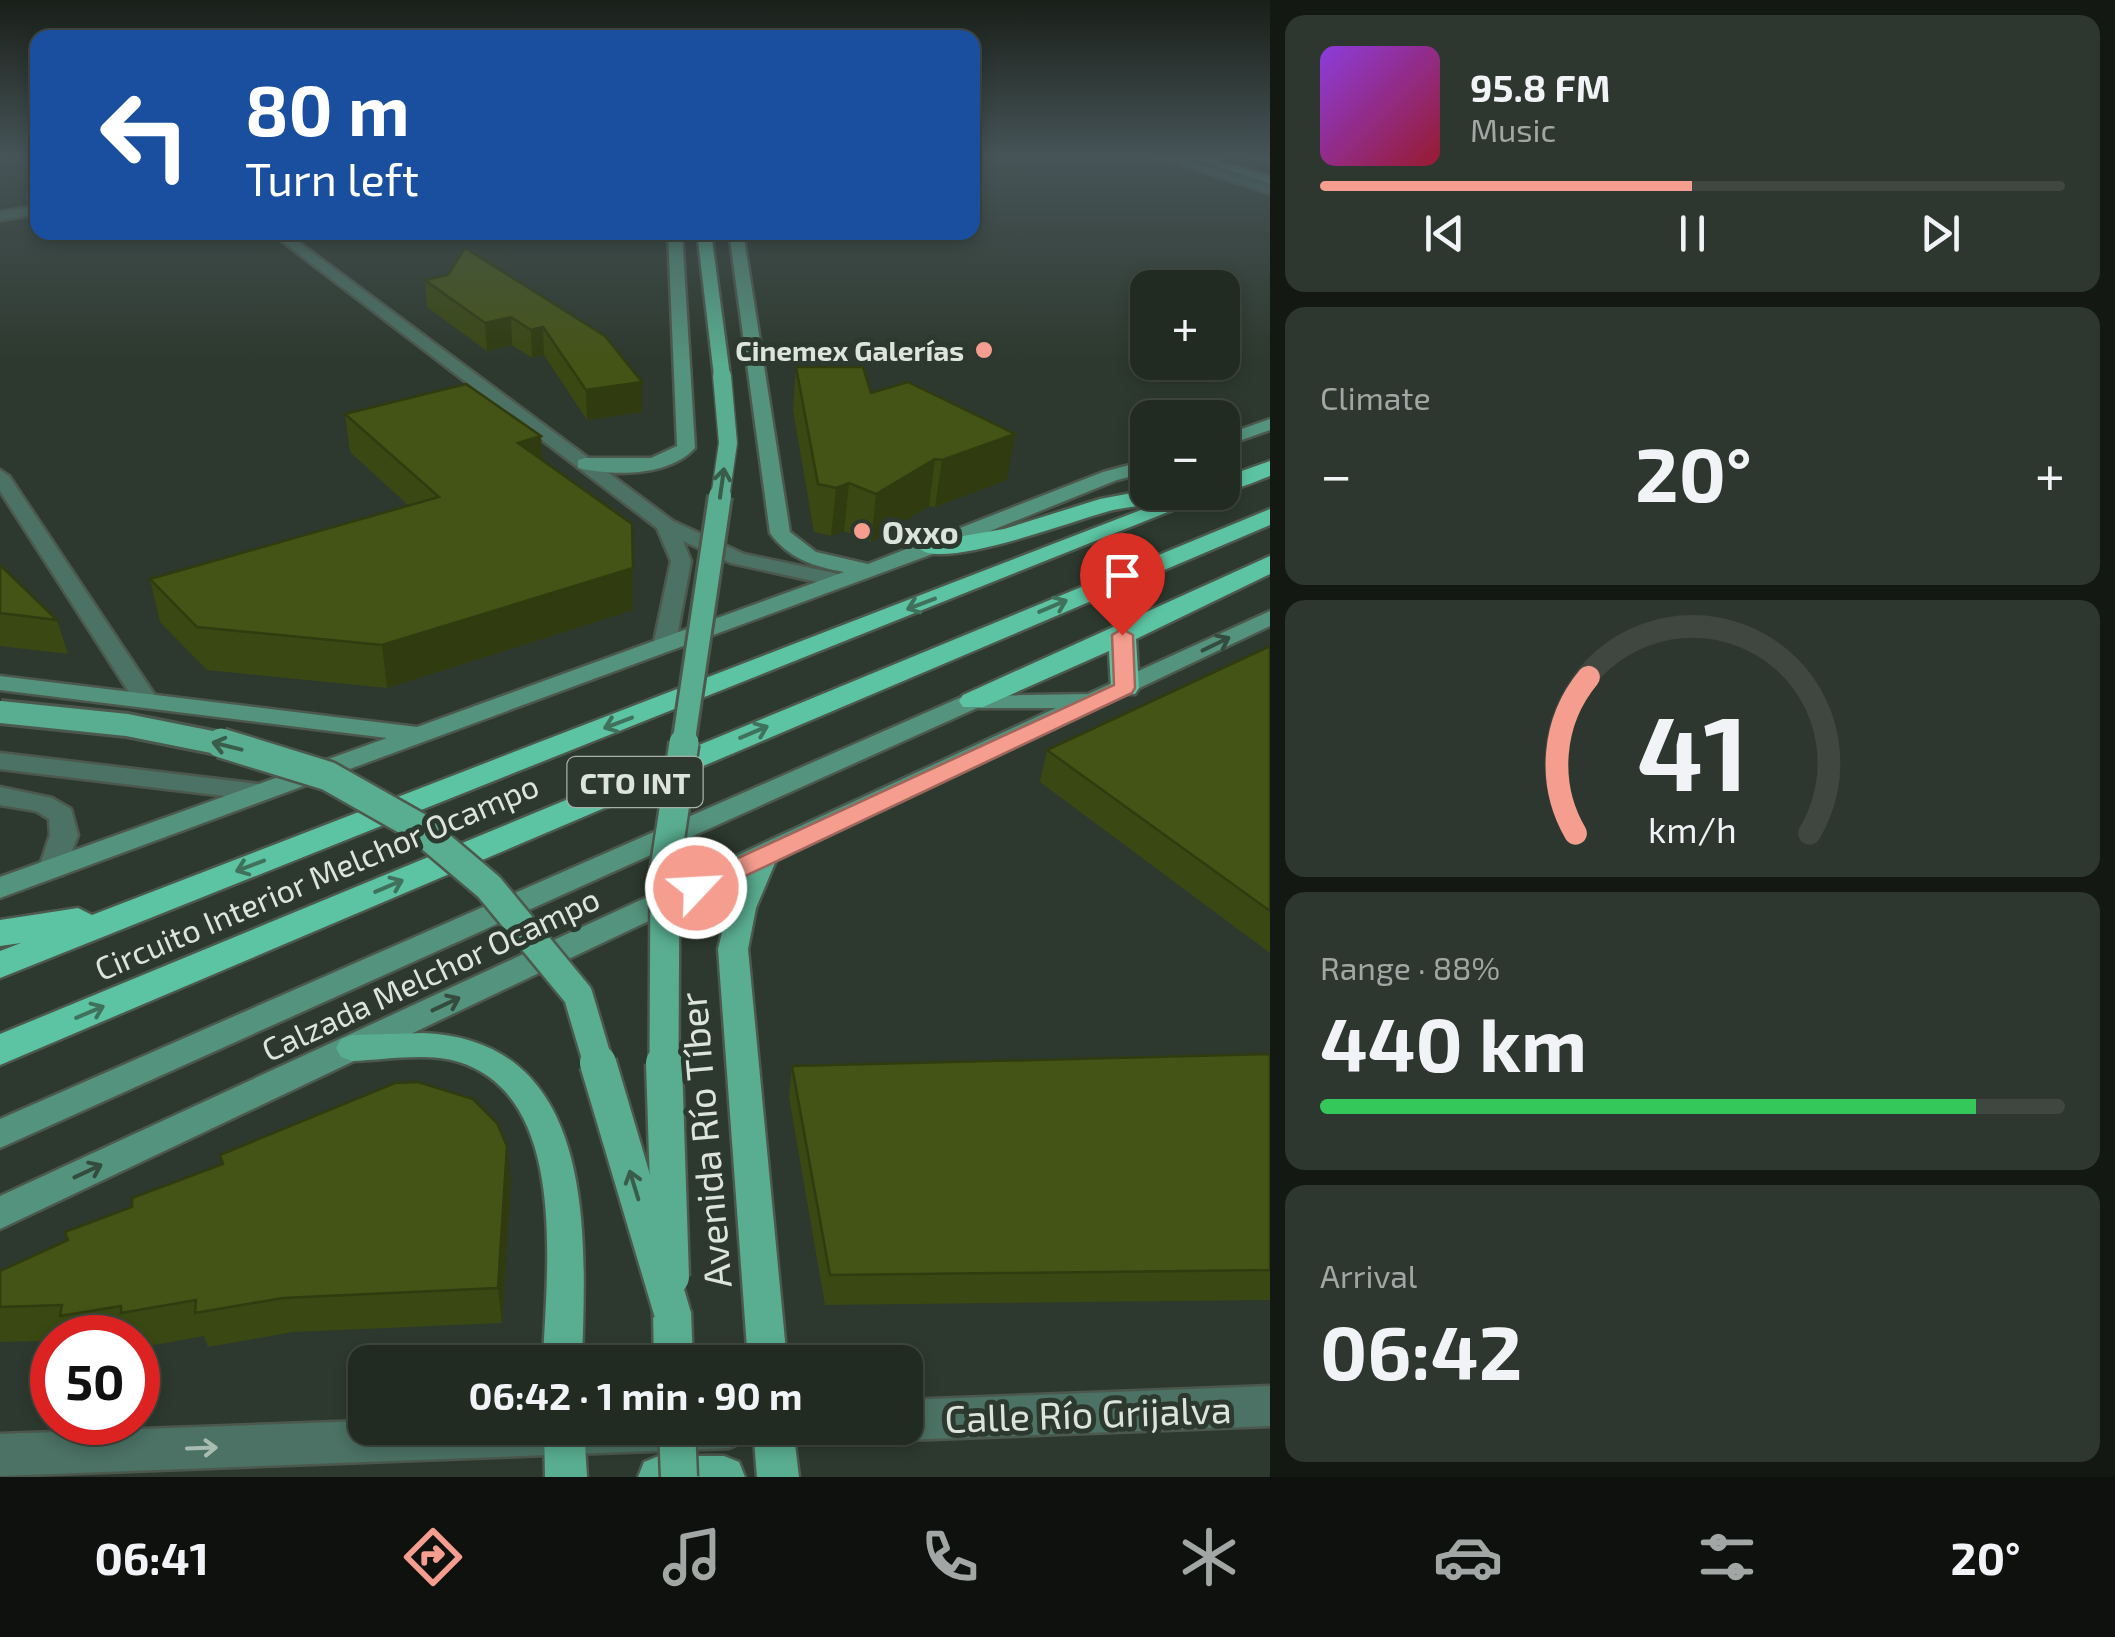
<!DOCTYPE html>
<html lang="en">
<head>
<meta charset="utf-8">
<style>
	:root { --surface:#222b22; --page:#2e372f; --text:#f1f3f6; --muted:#a2a7a5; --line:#3f4740; --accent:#f59d8e }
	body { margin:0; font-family:"Exo 2",sans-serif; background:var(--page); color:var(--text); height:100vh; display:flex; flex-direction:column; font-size:38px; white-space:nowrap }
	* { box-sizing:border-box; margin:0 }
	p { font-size:32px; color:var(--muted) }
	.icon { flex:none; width:55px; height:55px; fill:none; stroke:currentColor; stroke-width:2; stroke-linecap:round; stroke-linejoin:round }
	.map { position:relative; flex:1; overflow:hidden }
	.panel { display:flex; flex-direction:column; gap:15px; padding:15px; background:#131813; width:845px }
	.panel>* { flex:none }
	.top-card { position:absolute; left:30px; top:30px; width:950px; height:210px; border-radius:20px; box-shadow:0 5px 15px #0003,0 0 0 2px var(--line); background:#1a4fa0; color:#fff; overflow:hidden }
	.tools { position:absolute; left:1130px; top:270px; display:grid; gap:20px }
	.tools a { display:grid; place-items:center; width:110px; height:110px; border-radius:20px; background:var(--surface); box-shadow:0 5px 15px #0003,0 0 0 2px var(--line); font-size:50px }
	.speed { position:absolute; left:30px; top:1315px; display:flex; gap:20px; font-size:50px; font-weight:700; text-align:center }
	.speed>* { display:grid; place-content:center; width:130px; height:130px; border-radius:50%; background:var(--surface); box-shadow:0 5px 15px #0003,0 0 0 2px var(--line); line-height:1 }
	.speed .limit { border:15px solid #d22; background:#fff; color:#111 }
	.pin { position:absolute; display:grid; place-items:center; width:85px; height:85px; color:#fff; margin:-102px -42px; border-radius:50% 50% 50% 0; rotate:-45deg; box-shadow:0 0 10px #0007 }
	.pin .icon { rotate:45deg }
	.me { position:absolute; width:110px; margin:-55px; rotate:65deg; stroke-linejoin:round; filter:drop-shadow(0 0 8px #0008) }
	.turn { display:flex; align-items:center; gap:35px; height:210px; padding:0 50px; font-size:45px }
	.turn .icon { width:130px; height:130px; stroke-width:2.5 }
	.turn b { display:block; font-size:70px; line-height:85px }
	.big { font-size:75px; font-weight:700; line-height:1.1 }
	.panel .tile { flex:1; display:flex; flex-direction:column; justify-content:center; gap:15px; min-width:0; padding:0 35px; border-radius:20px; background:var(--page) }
	.panel .dial { align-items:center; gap:0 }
	.dial svg { height:260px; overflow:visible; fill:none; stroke:var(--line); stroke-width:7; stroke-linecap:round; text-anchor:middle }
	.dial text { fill:var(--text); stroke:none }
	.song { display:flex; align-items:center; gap:30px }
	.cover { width:120px; height:120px; border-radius:15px; background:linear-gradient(135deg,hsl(270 70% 55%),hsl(350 70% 35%)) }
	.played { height:10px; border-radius:5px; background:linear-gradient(90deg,var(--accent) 50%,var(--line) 50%) }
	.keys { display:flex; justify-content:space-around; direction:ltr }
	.heat { display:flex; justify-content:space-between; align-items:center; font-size:55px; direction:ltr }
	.charge { height:15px; border-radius:8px; background:linear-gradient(90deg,#34c759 88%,var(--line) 0) }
	.trip { position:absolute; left:348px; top:1345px; width:575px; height:100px; border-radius:20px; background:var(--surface); box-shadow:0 5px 15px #0003,0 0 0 2px var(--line); font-weight:700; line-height:100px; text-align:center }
	.dock { display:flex; height:160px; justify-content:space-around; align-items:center; background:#0e110e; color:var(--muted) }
	.dock .icon { width:70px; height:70px }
	.dock .current { color:var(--accent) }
	.dock b { font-size:45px; color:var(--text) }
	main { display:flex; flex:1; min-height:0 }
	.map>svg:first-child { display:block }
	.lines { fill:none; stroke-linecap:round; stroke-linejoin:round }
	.minor-casing { stroke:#4c584d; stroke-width:5 }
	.tertiary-casing { stroke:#4c584d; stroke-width:5 }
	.secondary-casing { stroke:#4c584d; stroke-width:5 }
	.primary-casing { stroke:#4c584d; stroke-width:5 }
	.motorway-casing { stroke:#4c584d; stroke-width:5 }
	.minor { fill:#4b7264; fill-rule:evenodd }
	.tertiary { fill:#4b7264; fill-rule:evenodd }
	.secondary { fill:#54937d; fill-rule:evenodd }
	.primary { fill:#59ad90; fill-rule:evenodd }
	.motorway { fill:#5cc4a2; fill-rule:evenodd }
	.primary-bridge-far3-casing { stroke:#4c584d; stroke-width:21; stroke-linecap:butt }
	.primary-bridge-far2-casing { stroke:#4c584d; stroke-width:28; stroke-linecap:butt }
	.primary-bridge-far1-casing { stroke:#4c584d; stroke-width:34; stroke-linecap:butt }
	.primary-bridge-casing { stroke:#4c584d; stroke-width:41; stroke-linecap:butt }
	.primary-bridge-far3 { stroke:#59ad90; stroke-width:18 }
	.primary-bridge-far2 { stroke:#59ad90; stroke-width:22 }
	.primary-bridge-far1 { stroke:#59ad90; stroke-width:29 }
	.primary-bridge { stroke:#59ad90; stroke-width:36 }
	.wall { fill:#3a4813 }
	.shaded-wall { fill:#303b0f }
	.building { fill:#445416; stroke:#303b0f; stroke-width:2.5 }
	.oneway { stroke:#3a5c4b }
	.oneway2 { stroke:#40715c }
	.oneway3 { stroke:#354b3e }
	.oneway4 { stroke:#a9bcb2 }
	.route { fill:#f59d8e; stroke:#9f665c; stroke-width:2.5 }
	.poi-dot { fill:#f59d8e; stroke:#2d392e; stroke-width:4 }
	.labels { text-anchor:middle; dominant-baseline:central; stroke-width:10; stroke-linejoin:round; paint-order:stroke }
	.far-poi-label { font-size:28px; font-weight:bold; fill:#dce4dc; stroke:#2d392e; text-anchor:end }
	.shield { fill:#2d392e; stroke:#a8b1a8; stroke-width:2.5 }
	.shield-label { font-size:30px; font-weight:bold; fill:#dce4dc }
	.poi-label { font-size:32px; font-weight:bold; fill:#dce4dc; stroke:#2d392e; text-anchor:start }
	.street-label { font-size:32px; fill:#dce4dc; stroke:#2d392e }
	.near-street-label { font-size:38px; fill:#dce4dc; stroke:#2d392e }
</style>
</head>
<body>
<main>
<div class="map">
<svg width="1270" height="1477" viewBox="0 0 1270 1477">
	<rect width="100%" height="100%" fill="#2d392e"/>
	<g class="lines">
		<defs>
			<g id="minor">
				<polygon points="38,206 38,214 0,220 0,212"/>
				<polygon points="0,470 9,476 158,700 155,705 146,707 134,700 0,491"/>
				<polygon points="1270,1386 1270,1426 905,1440 891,1434 888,1428 905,1428 905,1400"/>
				<polygon points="365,1421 365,1428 749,1428 743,1442 729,1448 0,1476 0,1434"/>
			</g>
			<g id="tertiary">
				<polygon points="1159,157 1176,157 1270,186 1270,194"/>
				<polygon points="1256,157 1270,157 1270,163 1258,159"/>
				<polygon points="270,232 285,232 673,521 744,554 848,576 851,581 840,587 731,563 683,541 691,561 676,642 665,649 657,647 654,642 671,561 657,528"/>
				<polygon points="0,753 259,784 272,792 259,800 0,769"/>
				<polygon points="0,787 52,798 71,809 78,835 63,875 43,875 39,868 50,835 49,819 36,811 0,805"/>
			</g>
			<g id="secondary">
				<polygon points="1189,157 1206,157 1270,176 1270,184"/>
				<path d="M668 232H682L695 448C668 477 614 476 578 468V460L585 458H651L677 446Z"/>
				<path d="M729 232H743L790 532 816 552 868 564 1103 472 1148 460V472L1117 480 938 552 0 898V877L387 738 0 690V676L417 727 844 572C813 566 789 559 770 533Z"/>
				<polygon points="1270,419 1270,430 1222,447 1222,436"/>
				<polygon points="1270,611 1270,626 0,1229 0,1196 1056,708 977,708 0,1148 0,1119 964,696 1088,694"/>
			</g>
			<g id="primary">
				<polygon points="697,232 711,232 730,376 722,381 714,376"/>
				<polygon points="764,847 774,849 778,856 756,908 748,949 787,1362 748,1362 718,949 728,908 750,856 754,849"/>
				<path d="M424 1033C598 1041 586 1235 582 1362H543C546 1272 570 1097 459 1062 426 1052 385 1060 352 1061L341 1057 336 1048 341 1039 352 1035Z"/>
				<polygon points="672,1294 685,1299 691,1312 693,1362 654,1362 653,1312 659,1299"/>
				<polygon points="544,1428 584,1428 587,1477 545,1477"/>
				<polygon points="753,1428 793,1428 799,1477 757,1477"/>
				<polygon points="659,1456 724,1456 739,1462 745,1477 638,1477 644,1462"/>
			</g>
			<g id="motorway">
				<path d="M1270 461V476C1254 482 1237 490 1220 492L1222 478Z"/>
				<path d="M1148 490 1179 495 1218 492 0 978V951L21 943 0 946V920L78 908 92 915 1159 503C1144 505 1128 507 1113 510 1080 518 940 572 919 548L922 543 1004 529 1100 499Z"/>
				<polygon points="1270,509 1270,525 0,1065 0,1034"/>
				<polygon points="1270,556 1270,574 1136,639 1139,688 1135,694 1115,694 1111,688 1109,651 983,707 963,707 959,701 963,695"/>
			</g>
		</defs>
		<use href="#minor" class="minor-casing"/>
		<use href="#tertiary" class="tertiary-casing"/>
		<use href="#secondary" class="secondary-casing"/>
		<use href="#primary" class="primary-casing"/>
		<use href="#motorway" class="motorway-casing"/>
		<use href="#minor" class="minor"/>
		<use href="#tertiary" class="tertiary"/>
		<use href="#secondary" class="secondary"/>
		<use href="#primary" class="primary"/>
		<use href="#motorway" class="motorway"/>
		<defs>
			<polyline id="primary-bridge-far3" points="720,498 728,443 722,376"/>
			<g id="primary-bridge-far2">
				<polyline points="0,712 127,725 232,746"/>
				<polyline points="683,746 720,496"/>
			</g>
			<g id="primary-bridge-far1">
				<polyline points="221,743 328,776 418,827 489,887 578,995 599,1066"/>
				<polyline points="664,1066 665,869 684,743"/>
			</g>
			<g id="primary-bridge">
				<polyline points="598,1063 672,1312"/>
				<polyline points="664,1063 671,1277"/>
				<polyline points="677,1428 679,1477"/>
			</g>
		</defs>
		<use href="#primary-bridge-far3" class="primary-bridge-far3-casing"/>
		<use href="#primary-bridge-far2" class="primary-bridge-far2-casing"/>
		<use href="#primary-bridge-far1" class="primary-bridge-far1-casing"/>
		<use href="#primary-bridge" class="primary-bridge-casing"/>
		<use href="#primary-bridge-far3" class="primary-bridge-far3"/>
		<use href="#primary-bridge-far2" class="primary-bridge-far2"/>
		<use href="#primary-bridge-far1" class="primary-bridge-far1"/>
		<use href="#primary-bridge" class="primary-bridge"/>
	</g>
	<g class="wall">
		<polygon points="465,248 642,412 587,420 544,355 532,358 512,345 487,351 427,307 425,280 448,275"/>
		<polygon points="796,367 871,393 1007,480 935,507 929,506 871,542 844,531 831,536 814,532 793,410"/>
		<polygon points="345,414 541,436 542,460 633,568 633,610 387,688 207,670 160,622 150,579 409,506 350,452"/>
		<polygon points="0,565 57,620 68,654 0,646"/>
		<polygon points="1270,646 1270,953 1040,782 1047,750"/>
		<polygon points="1270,1054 1270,1300 825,1305 789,1097 792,1066"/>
		<polygon points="223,1164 511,1182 502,1323 293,1332 208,1347 204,1336 138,1348 138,1338 52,1338 52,1341 0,1342 0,1307 68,1240"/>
	</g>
	<g class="shaded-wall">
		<polygon points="511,317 512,345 487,351 485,323"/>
		<polygon points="543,327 544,355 532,358 531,330"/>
		<polygon points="642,382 642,412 587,420 586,390"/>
		<polygon points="1015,434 1007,480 935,507 942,460"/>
		<polygon points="541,436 543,475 518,443"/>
		<polygon points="935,459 929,506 871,542 876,494"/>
		<polygon points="849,483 844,531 831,536 836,488"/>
		<polygon points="633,568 633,610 387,688 382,645"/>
		<polygon points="507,1146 511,1182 502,1323 498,1288"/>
	</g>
	<g class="building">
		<polygon points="465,248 605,336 642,382 586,390 543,327 531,330 511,317 485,323 425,280 448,275"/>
		<polygon points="796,367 863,367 871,393 908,382 1015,434 942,460 935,459 876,494 849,483 836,488 818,484"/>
		<polygon points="466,384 541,436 518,443 632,524 633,568 382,645 197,627 150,579 439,497 345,414"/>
		<polygon points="0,565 57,620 0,613"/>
		<polygon points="1270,646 1270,911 1047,750"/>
		<polygon points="1270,1054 1270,1270 830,1275 792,1066"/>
		<polygon points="418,1082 473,1099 497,1123 507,1146 498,1288 283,1298 195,1313 196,1300 121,1313 121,1306 60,1316 62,1305 0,1307 0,1271 68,1240 65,1232 132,1207 132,1198 223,1164 220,1155 395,1083"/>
	</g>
	<defs><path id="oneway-shaft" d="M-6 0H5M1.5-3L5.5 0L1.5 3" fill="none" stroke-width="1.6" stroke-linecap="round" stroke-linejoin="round" transform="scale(2.5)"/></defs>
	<g class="oneway">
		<use href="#oneway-shaft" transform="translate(722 483) rotate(-82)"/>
		<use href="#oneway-shaft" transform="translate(227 746) rotate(-166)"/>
		<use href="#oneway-shaft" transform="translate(634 1185) rotate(-107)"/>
	</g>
	<g class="oneway2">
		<use href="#oneway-shaft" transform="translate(921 604) rotate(159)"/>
		<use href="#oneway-shaft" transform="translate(1053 606) rotate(-23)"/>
		<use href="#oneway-shaft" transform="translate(618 723) rotate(159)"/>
		<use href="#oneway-shaft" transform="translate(754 732) rotate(-23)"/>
		<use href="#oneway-shaft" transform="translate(250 866) rotate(159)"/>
		<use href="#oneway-shaft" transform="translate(389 886) rotate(-23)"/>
		<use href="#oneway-shaft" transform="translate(90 1012) rotate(-23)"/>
	</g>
	<g class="oneway3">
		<use href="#oneway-shaft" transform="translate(1216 644) rotate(-26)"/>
		<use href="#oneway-shaft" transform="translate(446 1004) rotate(-25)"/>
		<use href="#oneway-shaft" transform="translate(88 1171) rotate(-25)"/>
	</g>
	<use class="oneway4" href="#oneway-shaft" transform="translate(202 1448) rotate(-2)"/>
	<linearGradient id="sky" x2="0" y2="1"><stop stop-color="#191f19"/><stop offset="0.43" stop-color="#465457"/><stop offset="1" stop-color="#465457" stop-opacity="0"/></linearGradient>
	<rect width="1270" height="363" fill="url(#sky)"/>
	<polygon class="route" points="1122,629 1133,635 1135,688 1132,693 705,895 686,895 683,888 686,882 1114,685 1112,635"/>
	<g class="poi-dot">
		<circle cx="984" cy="350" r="10"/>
		<circle cx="862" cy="531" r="10"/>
	</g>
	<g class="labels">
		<g class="far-poi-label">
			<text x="964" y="350">Cinemex Galerías</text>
		</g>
		<rect class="shield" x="567.5" y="757" width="135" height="50" rx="8"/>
		<g class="shield-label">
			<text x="635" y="782">CTO INT</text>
		</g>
		<g class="poi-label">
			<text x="882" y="531">Oxxo</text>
		</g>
		<g class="street-label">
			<text transform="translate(316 876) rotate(-23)">Circuito Interior Melchor Ocampo</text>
			<text transform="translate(430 973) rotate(-25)">Calzada Melchor Ocampo</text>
		</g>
		<g class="near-street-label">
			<text transform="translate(704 1140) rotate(-95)">Avenida Río Tíber</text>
			<text transform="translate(1088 1413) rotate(-2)">Calle Río Grijalva</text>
		</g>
	</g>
</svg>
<div class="tools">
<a>+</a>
<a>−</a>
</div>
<div class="speed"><div class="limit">50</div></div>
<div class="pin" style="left:1122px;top:635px;background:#d93025"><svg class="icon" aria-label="arrive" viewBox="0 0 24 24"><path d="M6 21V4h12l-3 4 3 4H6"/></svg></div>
<svg class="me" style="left:696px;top:888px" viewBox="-20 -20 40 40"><circle r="17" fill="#f59d8e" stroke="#fff" stroke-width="3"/><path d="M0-11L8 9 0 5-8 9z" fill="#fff"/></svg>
<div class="trip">06:42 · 1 min · 90 m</div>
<div class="top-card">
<div class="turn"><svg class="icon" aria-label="left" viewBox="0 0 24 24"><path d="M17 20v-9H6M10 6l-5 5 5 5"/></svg><div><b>80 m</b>Turn left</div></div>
</div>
</div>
<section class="panel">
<div class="tile">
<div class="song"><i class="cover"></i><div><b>95.8 FM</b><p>Music</p></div></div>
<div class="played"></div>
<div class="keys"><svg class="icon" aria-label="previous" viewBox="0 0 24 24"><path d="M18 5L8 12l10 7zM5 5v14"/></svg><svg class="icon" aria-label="pause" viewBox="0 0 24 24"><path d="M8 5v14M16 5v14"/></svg><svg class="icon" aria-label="next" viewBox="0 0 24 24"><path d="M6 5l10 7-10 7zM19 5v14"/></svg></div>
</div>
<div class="tile"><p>Climate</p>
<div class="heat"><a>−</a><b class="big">20°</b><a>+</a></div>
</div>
<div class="tile dial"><svg viewBox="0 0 100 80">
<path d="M14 69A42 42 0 1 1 86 69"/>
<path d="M14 69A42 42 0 0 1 18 21" stroke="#f59d8e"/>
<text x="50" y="56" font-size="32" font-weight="700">41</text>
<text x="50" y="72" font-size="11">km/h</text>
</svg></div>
<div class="tile"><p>Range · 88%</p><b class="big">440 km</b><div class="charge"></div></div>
<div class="tile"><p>Arrival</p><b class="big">06:42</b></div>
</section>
</main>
<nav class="dock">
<b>06:41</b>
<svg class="icon current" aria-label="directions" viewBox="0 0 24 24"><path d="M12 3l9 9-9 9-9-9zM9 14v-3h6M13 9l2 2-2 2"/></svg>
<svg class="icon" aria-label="music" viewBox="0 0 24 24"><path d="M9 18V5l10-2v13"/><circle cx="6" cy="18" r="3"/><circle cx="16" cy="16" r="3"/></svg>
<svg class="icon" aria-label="phone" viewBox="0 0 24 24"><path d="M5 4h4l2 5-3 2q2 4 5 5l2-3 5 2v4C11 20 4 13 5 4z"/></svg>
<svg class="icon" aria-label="climate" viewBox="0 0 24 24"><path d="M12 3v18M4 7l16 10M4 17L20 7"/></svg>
<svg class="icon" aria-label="car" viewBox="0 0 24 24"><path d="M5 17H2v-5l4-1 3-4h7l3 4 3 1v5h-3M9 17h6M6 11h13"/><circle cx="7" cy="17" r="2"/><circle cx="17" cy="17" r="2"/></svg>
<svg class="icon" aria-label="filters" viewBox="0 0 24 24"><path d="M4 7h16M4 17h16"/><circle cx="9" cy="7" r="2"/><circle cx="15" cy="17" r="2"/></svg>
<b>20°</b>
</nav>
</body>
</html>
